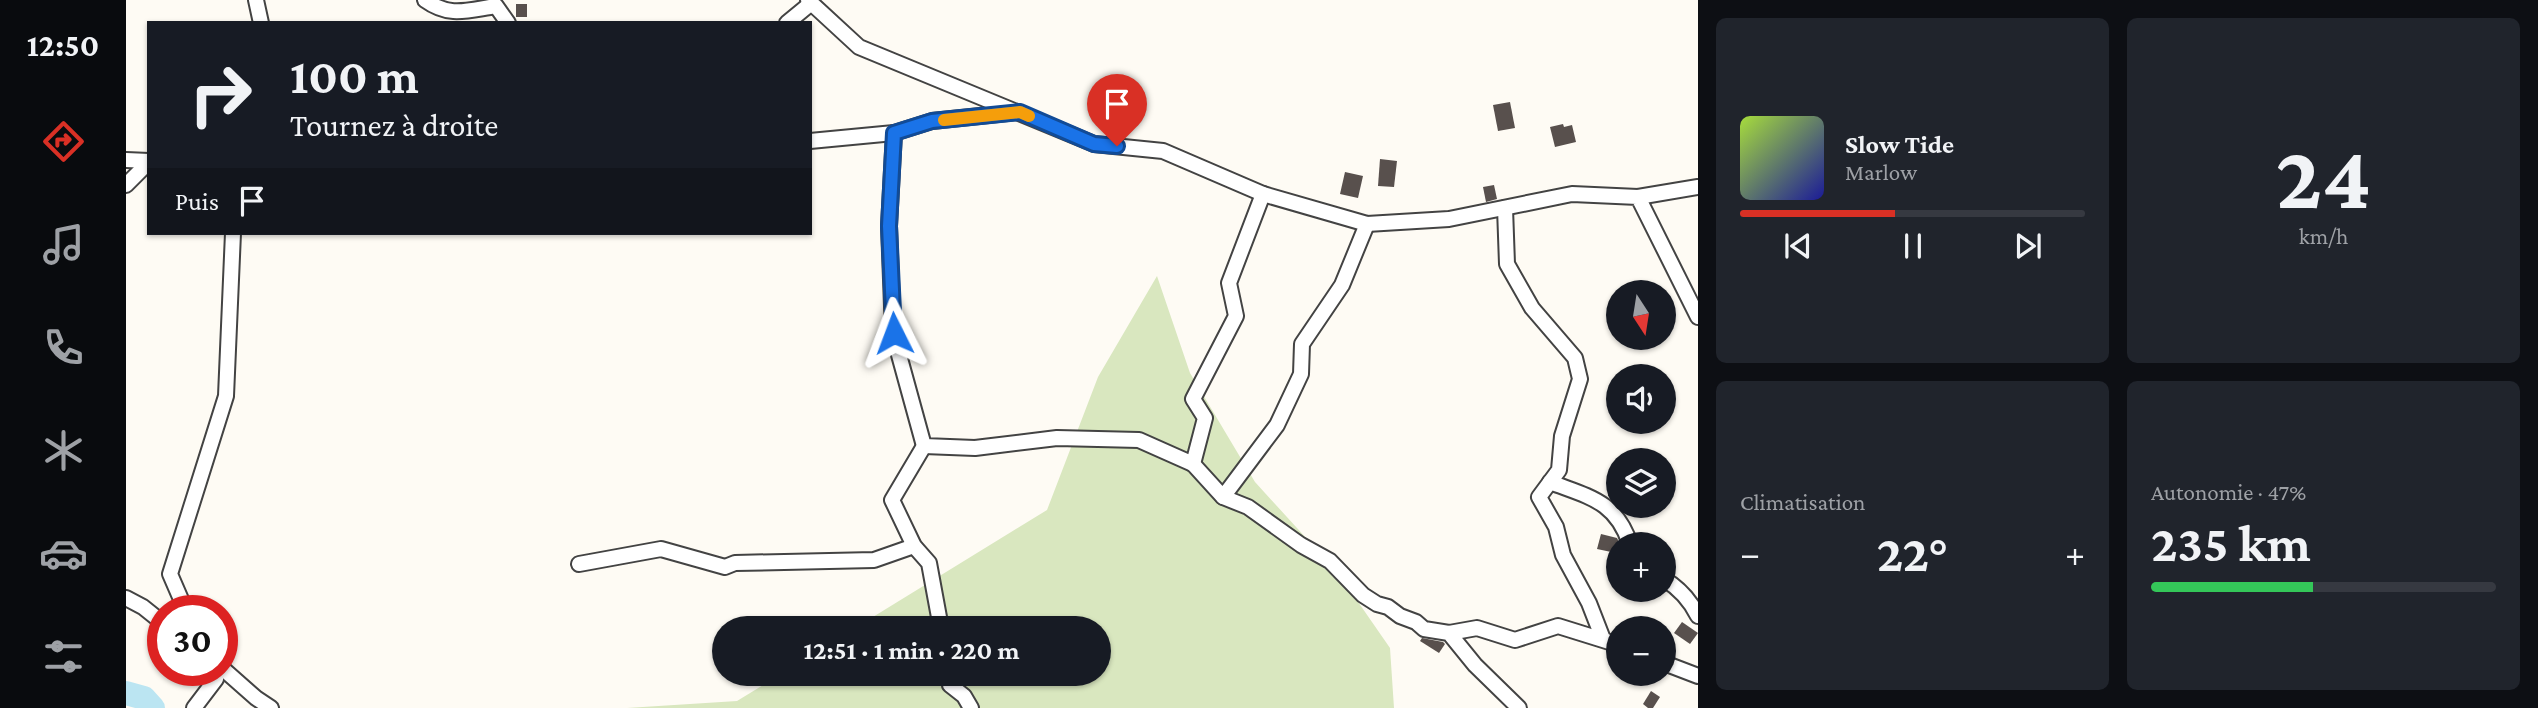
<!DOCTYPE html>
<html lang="fr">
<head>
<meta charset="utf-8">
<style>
	:root { --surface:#171b24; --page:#20242c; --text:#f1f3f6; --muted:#9ea1a6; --line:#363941; --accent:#d93025 }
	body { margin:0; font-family:"Crimson Pro",serif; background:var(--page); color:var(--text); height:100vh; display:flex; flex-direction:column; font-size:26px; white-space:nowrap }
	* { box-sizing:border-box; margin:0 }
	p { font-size:23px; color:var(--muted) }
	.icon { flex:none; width:38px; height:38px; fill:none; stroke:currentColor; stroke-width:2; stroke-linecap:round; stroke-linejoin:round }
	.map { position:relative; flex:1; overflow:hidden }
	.side { display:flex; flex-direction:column; gap:18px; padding:18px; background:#0d0f14; width:840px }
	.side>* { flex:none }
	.top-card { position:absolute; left:21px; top:21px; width:665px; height:214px; border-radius:0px; box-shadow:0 2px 5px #0004; background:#171b24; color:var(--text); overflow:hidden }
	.needle { width:46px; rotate:168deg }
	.fabs { position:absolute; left:1480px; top:280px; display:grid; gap:14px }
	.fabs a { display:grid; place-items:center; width:70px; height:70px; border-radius:50%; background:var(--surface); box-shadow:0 2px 5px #0004; font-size:35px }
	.speed { position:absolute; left:21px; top:595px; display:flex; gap:14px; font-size:35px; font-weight:700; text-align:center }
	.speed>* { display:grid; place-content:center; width:91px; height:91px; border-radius:50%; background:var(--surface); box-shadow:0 2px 5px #0004; line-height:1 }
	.speed .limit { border:10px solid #d22; background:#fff; color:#111 }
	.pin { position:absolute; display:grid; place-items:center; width:60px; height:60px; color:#fff; margin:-72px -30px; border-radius:50% 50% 50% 0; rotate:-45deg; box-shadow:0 0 7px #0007 }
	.pin .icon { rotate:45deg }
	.me { position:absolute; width:77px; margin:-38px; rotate:357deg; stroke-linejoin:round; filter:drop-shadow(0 0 5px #0008) }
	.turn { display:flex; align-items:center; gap:24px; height:147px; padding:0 28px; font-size:32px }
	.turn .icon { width:91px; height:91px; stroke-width:2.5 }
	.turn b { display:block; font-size:49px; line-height:60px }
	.then { display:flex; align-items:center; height:66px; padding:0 28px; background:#0003; gap:14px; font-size:26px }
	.big { font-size:52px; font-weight:700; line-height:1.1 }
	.side .widget { flex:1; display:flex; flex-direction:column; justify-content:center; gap:10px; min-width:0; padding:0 24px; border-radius:10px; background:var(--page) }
	.side .dial { align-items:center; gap:0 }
	.dial b { font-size:91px; line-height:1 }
	.song { display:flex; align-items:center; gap:21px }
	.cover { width:84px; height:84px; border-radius:10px; background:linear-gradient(135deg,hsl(80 70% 55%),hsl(240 70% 35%)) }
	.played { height:7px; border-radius:4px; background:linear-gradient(90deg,var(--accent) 45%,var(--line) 45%) }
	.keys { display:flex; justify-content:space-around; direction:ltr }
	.heat { display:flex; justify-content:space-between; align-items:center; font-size:38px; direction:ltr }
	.charge { height:10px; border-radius:5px; background:linear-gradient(90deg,#34c759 47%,var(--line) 0) }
	.side .tiles { flex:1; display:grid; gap:18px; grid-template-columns:repeat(2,1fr) }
	.trip { position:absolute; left:586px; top:616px; width:399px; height:70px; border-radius:35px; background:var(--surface); box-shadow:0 2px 5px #0004; font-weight:700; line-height:70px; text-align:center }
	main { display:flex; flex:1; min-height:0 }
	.menu { display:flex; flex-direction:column; width:126px; justify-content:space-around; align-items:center; background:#090b0e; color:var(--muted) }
	.menu .icon { width:49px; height:49px }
	.menu .active { color:var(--accent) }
	.menu b { font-size:32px; color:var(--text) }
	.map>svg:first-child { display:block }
	.green { fill:#d9e7bf }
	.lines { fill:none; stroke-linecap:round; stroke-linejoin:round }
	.river { stroke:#bbe5f2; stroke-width:24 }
	.building { fill:#58504d }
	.minor-casing { stroke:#434343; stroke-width:18 }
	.minor { stroke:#fff; stroke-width:14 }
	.route-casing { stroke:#114b97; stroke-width:18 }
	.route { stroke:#1a73e8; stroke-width:12 }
	.slow { stroke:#f59e0b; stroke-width:12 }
</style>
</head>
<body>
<main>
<nav class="menu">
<b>12:50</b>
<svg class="icon active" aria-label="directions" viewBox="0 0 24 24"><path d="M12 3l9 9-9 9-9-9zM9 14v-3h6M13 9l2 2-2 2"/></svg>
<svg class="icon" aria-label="music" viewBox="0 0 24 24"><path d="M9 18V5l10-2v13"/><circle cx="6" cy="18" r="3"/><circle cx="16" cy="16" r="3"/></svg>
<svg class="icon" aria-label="phone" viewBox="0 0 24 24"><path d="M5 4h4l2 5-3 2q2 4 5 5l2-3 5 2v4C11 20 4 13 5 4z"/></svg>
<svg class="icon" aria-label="climate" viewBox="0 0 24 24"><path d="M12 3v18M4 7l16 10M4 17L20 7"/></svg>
<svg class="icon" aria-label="car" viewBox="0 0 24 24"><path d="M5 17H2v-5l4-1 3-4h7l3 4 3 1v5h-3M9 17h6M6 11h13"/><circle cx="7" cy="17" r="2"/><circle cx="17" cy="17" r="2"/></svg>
<svg class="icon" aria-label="filters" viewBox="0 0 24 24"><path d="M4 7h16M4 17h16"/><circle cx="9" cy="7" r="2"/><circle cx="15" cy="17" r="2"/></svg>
</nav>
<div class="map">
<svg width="1572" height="708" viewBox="0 0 1572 708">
	<rect width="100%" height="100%" fill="#fefbf4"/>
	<polygon class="green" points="1031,276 1064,373 1129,482 1212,573 1264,648 1268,708 501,708 611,701 655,674 973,674 973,628 729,628 921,510 972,377"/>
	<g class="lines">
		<polyline class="river" points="0,693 18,698 27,708"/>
	</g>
	<g class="building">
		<rect x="390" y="4" width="11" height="13"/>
		<polygon points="1384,102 1389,128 1372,131 1367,105"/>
		<polygon points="1437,124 1438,127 1446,125 1450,142 1429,147 1424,127"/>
		<polygon points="1254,159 1271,161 1268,187 1252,186"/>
		<polygon points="1219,172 1237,176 1232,198 1214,194"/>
		<polygon points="1368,185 1371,199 1360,202 1357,187"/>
		<polygon points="1483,485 1493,485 1493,496 1482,496"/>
		<polygon points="1475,534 1491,538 1493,542 1490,553 1471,549"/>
		<polygon points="1556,622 1572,633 1564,644 1548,633"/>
		<polygon points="1296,638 1317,642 1319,644 1313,653 1294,641"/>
		<polygon points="1525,691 1534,697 1527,708 1522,708 1517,704"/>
	</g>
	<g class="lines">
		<defs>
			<g id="minor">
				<polyline points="130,0 135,23"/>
				<path d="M299 0C324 18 342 10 370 6L382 23"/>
				<polyline points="682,0 733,47 968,144 1037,151 1137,194 1241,224 1323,219 1446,194 1512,197 1572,317"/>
				<polyline points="661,23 684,4"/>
				<polyline points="768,133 763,226 767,333 798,446 849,448 931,438 1013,440 1067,464 1079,418 1067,399 1110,316 1103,283 1137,194"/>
				<polyline points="684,141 768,133 806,121 892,112"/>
				<polyline points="0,160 23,161"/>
				<polyline points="0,185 23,162"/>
				<polyline points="1512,197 1572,187"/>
				<polyline points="1379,208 1381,264 1406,308 1449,358 1454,379 1436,436 1433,470 1413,497 1430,527 1437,555 1463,603 1477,639"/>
				<polyline points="798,446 766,500 788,546 803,563 815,628"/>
				<polyline points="1067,464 1097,497 1151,425 1175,374 1176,344 1216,285 1241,224"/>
				<path d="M1424 482C1463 497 1490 501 1504 544"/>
				<polyline points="1097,497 1122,507 1175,545 1204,561 1237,595 1251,604 1262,607 1274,616 1290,622 1298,629 1323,633 1349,665 1393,708"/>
				<polyline points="453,564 535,549 599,567 609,563 748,560 788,546"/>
				<path d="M1538 579C1553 588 1564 600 1572 616"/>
				<polyline points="0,598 17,607 37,623"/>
				<polyline points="60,611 44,574 100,396 107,233"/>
				<polyline points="1323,633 1351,628 1389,640 1432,626 1493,645"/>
				<polyline points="1538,663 1572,676"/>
				<polyline points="96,668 130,698 145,708"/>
				<polyline points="826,674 824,685 838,696 845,708"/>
				<polyline points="68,708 90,679 86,670"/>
			</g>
		</defs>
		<use href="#minor" class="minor-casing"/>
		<use href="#minor" class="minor"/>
	</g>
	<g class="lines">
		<defs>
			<polyline id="route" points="768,333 763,226 768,133 806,121 894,112 968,144 991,146"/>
		</defs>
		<use href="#route" class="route-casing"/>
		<use href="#route" class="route"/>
		<polyline class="slow" points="818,120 894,112 903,116"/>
	</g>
</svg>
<div class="fabs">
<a><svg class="needle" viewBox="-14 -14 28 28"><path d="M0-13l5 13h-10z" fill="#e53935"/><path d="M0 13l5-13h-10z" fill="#9ea1a6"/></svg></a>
<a><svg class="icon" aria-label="sound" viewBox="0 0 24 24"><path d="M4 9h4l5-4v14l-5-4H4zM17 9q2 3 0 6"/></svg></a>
<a><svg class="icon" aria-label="layers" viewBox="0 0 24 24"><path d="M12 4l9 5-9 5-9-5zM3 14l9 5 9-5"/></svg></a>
<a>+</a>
<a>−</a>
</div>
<div class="speed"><div class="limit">30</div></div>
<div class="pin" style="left:991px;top:146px;background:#d93025"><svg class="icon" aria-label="arrive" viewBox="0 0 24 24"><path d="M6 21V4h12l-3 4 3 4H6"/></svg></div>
<svg class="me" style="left:768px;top:333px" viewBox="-20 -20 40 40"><path d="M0-17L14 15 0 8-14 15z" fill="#1a73e8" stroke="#fff" stroke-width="4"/></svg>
<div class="trip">12:51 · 1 min · 220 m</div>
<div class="top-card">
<div class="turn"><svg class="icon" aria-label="right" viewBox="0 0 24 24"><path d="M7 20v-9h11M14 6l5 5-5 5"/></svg><div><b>100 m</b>Tournez à droite</div></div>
<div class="then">Puis<svg class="icon" aria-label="arrive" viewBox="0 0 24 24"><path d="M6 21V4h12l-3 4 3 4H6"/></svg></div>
</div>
</div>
<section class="side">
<div class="tiles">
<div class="widget">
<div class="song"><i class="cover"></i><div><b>Slow Tide</b><p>Marlow</p></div></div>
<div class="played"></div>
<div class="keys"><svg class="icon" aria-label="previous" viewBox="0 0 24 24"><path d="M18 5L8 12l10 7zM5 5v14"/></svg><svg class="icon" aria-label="pause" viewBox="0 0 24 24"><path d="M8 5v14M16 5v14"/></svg><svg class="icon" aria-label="next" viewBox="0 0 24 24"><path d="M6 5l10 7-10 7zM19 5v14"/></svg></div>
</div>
<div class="widget dial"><b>24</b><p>km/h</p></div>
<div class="widget"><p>Climatisation</p>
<div class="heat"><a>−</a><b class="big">22°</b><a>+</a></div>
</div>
<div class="widget"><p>Autonomie · 47%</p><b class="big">235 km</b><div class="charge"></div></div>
</div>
</section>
</main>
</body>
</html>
